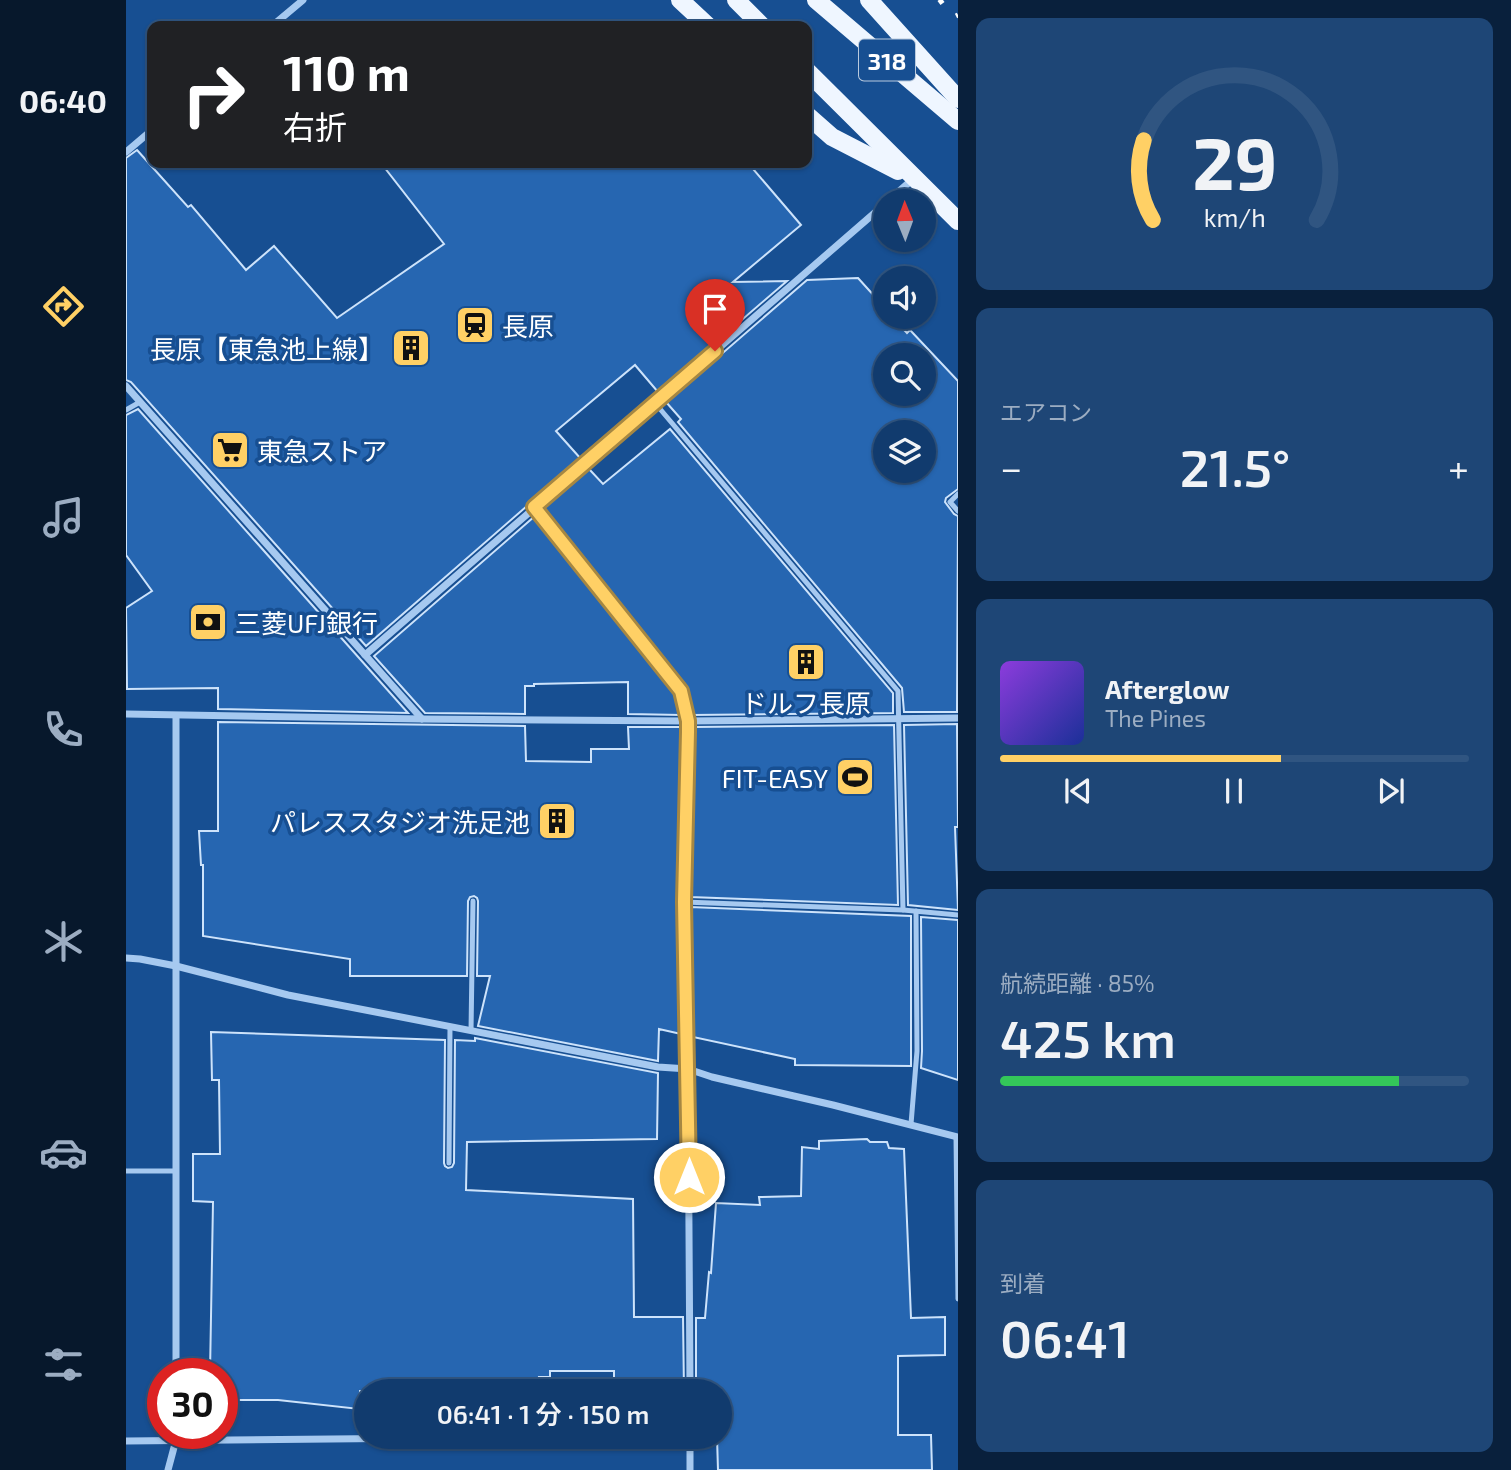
<!DOCTYPE html>
<html lang="ja">
<head>
<meta charset="utf-8">
<style>
	:root { --surface:#113b6e; --page:#1e4676; --text:#f1f3f6; --muted:#9cadc2; --line:#305581; --accent:#ffd065 }
	body { margin:0; font-family:"Exo 2","Noto Sans JP",sans-serif; background:var(--page); color:var(--text); height:100vh; display:flex; flex-direction:column; font-size:26px; white-space:nowrap }
	* { box-sizing:border-box; margin:0 }
	p { font-size:23px; color:var(--muted) }
	.icon { flex:none; width:38px; height:38px; fill:none; stroke:currentColor; stroke-width:2; stroke-linecap:round; stroke-linejoin:round }
	.map { position:relative; flex:1; overflow:hidden }
	.panel { display:flex; flex-direction:column; gap:18px; padding:18px; background:#09203c; width:553px }
	.panel>* { flex:none }
	.banner { position:absolute; left:21px; top:21px; width:665px; height:147px; border-radius:14px; box-shadow:0 2px 5px #0004,0 0 0 2px var(--line); background:#202124; color:#fff; overflow:hidden }
	.needle { width:46px; rotate:359deg }
	.buttons { position:absolute; left:747px; top:189px; display:grid; gap:14px }
	.buttons a { display:grid; place-items:center; width:63px; height:63px; border-radius:50%; background:var(--surface); box-shadow:0 2px 5px #0004,0 0 0 2px var(--line); font-size:35px }
	.speed { position:absolute; left:21px; top:1358px; display:flex; gap:14px; font-size:35px; font-weight:700; text-align:center }
	.speed>* { display:grid; place-content:center; width:91px; height:91px; border-radius:50%; background:var(--surface); box-shadow:0 2px 5px #0004,0 0 0 2px var(--line); line-height:1 }
	.speed .limit { border:10px solid #d22; background:#fff; color:#111 }
	.pin { position:absolute; display:grid; place-items:center; width:60px; height:60px; color:#fff; margin:-72px -30px; border-radius:50% 50% 50% 0; rotate:-45deg; box-shadow:0 0 7px #0007 }
	.pin .icon { rotate:45deg }
	.me { position:absolute; width:77px; margin:-38px; rotate:0deg; stroke-linejoin:round; filter:drop-shadow(0 0 5px #0008) }
	.turn { display:flex; align-items:center; gap:24px; height:147px; padding:0 21px; font-size:32px }
	.turn .icon { width:91px; height:91px; stroke-width:2.5 }
	.turn b { display:block; font-size:49px; line-height:60px }
	.big { font-size:52px; font-weight:600; line-height:1.1 }
	.panel .card { flex:1; display:flex; flex-direction:column; justify-content:center; gap:10px; min-width:0; padding:0 24px; border-radius:14px; background:var(--page) }
	.panel .dial { align-items:center; gap:0 }
	.dial svg { height:182px; overflow:visible; fill:none; stroke:var(--line); stroke-width:7; stroke-linecap:round; text-anchor:middle }
	.dial text { fill:var(--text); stroke:none }
	.song { display:flex; align-items:center; gap:21px }
	.cover { width:84px; height:84px; border-radius:10px; background:linear-gradient(135deg,hsl(270 70% 55%),hsl(230 70% 35%)) }
	.played { height:7px; border-radius:4px; background:linear-gradient(90deg,var(--accent) 60%,var(--line) 60%) }
	.keys { display:flex; justify-content:space-around; direction:ltr }
	.heat { display:flex; justify-content:space-between; align-items:center; font-size:38px; direction:ltr }
	.charge { height:10px; border-radius:5px; background:linear-gradient(90deg,#34c759 85%,var(--line) 0) }
	.trip { position:absolute; left:228px; top:1379px; width:378px; height:70px; border-radius:35px; background:var(--surface); box-shadow:0 2px 5px #0004,0 0 0 2px var(--line); font-weight:600; line-height:70px; text-align:center }
	main { display:flex; flex:1; min-height:0 }
	.tab-bar { display:flex; flex-direction:column; width:126px; justify-content:space-around; align-items:center; background:#07182c; color:var(--muted) }
	.tab-bar .icon { width:49px; height:49px }
	.tab-bar .on { color:var(--accent) }
	.tab-bar b { font-size:32px; color:var(--text) }
	.map>svg:first-child { display:block }
	.building { fill:#2666b1; stroke:#cde3fb; stroke-width:2; fill-rule:evenodd }
	.lines { fill:none; stroke-linecap:round; stroke-linejoin:round }
	.lane { stroke:#a6c9f0; stroke-width:5 }
	.street { stroke:#a6c9f0; stroke-width:7 }
	.primary { stroke:#eff6ff; stroke-width:18 }
	.rail { stroke:#fff; stroke-width:5; stroke-dasharray:12 5; stroke-linecap:butt }
	.route-casing { stroke:#a68742; stroke-width:18 }
	.route { stroke:#ffd065; stroke-width:12 }
	.labels { text-anchor:middle; dominant-baseline:central; stroke-width:7; stroke-linejoin:round; paint-order:stroke }
	.shield { fill:#174f92; stroke:#b9cade; stroke-width:2 }
	.shield-label { font-size:24px; font-weight:bold; fill:#fff }
	.poi-label { font-size:26px; fill:#fff; stroke:#174f92; text-anchor:start }
</style>
</head>
<body>
<main>
<nav class="tab-bar">
<b>06:40</b>
<svg class="icon on" aria-label="directions" viewBox="0 0 24 24"><path d="M12 3l9 9-9 9-9-9zM9 14v-3h6M13 9l2 2-2 2"/></svg>
<svg class="icon" aria-label="music" viewBox="0 0 24 24"><path d="M9 18V5l10-2v13"/><circle cx="6" cy="18" r="3"/><circle cx="16" cy="16" r="3"/></svg>
<svg class="icon" aria-label="phone" viewBox="0 0 24 24"><path d="M5 4h4l2 5-3 2q2 4 5 5l2-3 5 2v4C11 20 4 13 5 4z"/></svg>
<svg class="icon" aria-label="climate" viewBox="0 0 24 24"><path d="M12 3v18M4 7l16 10M4 17L20 7"/></svg>
<svg class="icon" aria-label="car" viewBox="0 0 24 24"><path d="M5 17H2v-5l4-1 3-4h7l3 4 3 1v5h-3M9 17h6M6 11h13"/><circle cx="7" cy="17" r="2"/><circle cx="17" cy="17" r="2"/></svg>
<svg class="icon" aria-label="filters" viewBox="0 0 24 24"><path d="M4 7h16M4 17h16"/><circle cx="9" cy="7" r="2"/><circle cx="15" cy="17" r="2"/></svg>
</nav>
<div class="map">
<svg width="832" height="1470" viewBox="0 0 832 1470">
	<rect width="100%" height="100%" fill="#174f92"/>
	<g class="building">
		<polygon points="11,150 62,207 65,205 120,270 148,246 211,318 318,244 255,163 622,163 675,225 607,282 661,281 532,392 509,365 430,431 455,459 240,646 5,382 0,380 0,158"/>
		<path d="M732 278 760 309V317H766L781 333 784 330 832 381V489L820 498 819 502 828 514 832 516 831 712H778L776 688 552 422 555 419 540 402 681 280ZM760 355H798V394H760ZM760 432H798V471H760Z"/>
		<polygon points="12,409 234,659 282,713 92,709 92,688 1,689 0,608 26,591 0,555 0,415"/>
		<polygon points="544,429 767,693 767,713 566,715 559,688 416,509 463,469 477,484"/>
		<polygon points="409,516 550,693 555,715 502,714 502,682 408,684 408,686 399,686 399,714 299,713 248,656"/>
		<polygon points="92,722 399,726 400,761 465,762 465,749 503,749 502,727 556,727 552,902 555,1034 533,1029 532,1061 352,1026 364,976 351,976 352,901 351,898 348,896 344,897 342,901 341,976 224,976 224,959 77,936 77,865 75,865 73,831 92,831"/>
		<polygon points="831,724 832,827 829,827 832,910 782,905 778,725"/>
		<polygon points="768,725 772,905 564,897 568,727"/>
		<polygon points="564,907 785,916 785,1066 669,1065 669,1059 567,1037"/>
		<polygon points="795,917 832,920 832,1080 795,1068 796,1051"/>
		<polygon points="85,1032 319,1040 318,1163 319,1166 322,1168 326,1167 328,1163 329,1040 349,1041 349,1038 532,1073 531,1139 341,1142 340,1190 507,1199 508,1317 557,1317 558,1391 488,1391 488,1371 424,1371 424,1377 413,1377 414,1388 382,1388 382,1390 234,1391 233,1409 152,1400 96,1400 96,1374 84,1374 87,1202 67,1201 67,1154 94,1154 93,1080 86,1080"/>
		<polygon points="741,1139 744,1142 761,1142 763,1148 778,1149 785,1318 819,1317 819,1355 772,1356 772,1435 805,1435 806,1470 592,1470 591,1437 593,1437 593,1391 570,1391 570,1318 579,1318 583,1272 585,1273 590,1203 634,1205 633,1197 675,1196 676,1147 693,1149 693,1141"/>
	</g>
	<g class="lines">
		<g class="lane">
			<polyline points="529,403 772,691 777,910"/>
			<polyline points="0,410 14,402"/>
			<polyline points="832,494 824,502 832,511"/>
			<polyline points="408,507 555,691 562,721"/>
			<polyline points="558,902 777,910 832,915"/>
			<polyline points="345,1031 347,901"/>
			<polyline points="785,1124 791,1051 790,911"/>
			<polyline points="830,1137 832,1299"/>
			<polyline points="323,1163 324,1027"/>
			<polyline points="0,1171 50,1171"/>
		</g>
		<g class="street">
			<polyline points="146,26 177,0"/>
			<polyline points="0,152 26,130"/>
			<polyline points="762,201 787,179"/>
			<polyline points="0,386 296,719"/>
			<polyline points="239,655 760,203"/>
			<polyline points="0,714 296,719 562,721 832,718"/>
			<polyline points="50,716 50,1374"/>
			<polyline points="562,721 558,902 562,1069 564,1391"/>
			<polyline points="0,958 14,959 50,966 162,995 532,1067 562,1069 586,1077 707,1105 832,1137"/>
			<polyline points="0,1441 422,1437"/>
			<polyline points="42,1470 50,1440 50,1433"/>
			<polyline points="564,1470 564,1437"/>
		</g>
		<g class="primary">
			<polyline points="554,0 582,26"/>
			<polyline points="610,0 636,26"/>
			<polyline points="690,0 832,121"/>
			<polyline points="743,0 832,99"/>
			<polyline points="681,71 832,221"/>
			<polyline points="681,115 706,137 772,171"/>
		</g>
		<g class="rail">
			<polyline points="813,3 817,0"/>
			<polyline points="830,16 832,15"/>
		</g>
	</g>
	<g class="lines">
		<defs>
			<polyline id="route" points="563,1177 558,902 562,732 562,721 555,691 408,507 589,351"/>
		</defs>
		<use href="#route" class="route-casing"/>
		<use href="#route" class="route"/>
	</g>
	<defs>
		<symbol id="station-square" viewBox="-11 -11 22 22"><rect x="-9" y="-9" width="18" height="18" rx="4" fill="#ffd065" stroke="#174f92"/><path d="M-3-6H3Q5-6 5-4V2Q5 4 3 4L4.5 6H3L1.5 4h-3L-3 6H-4.5L-3 4Q-5 4-5 2V-4Q-5-6-3-6ZM-3.5-4v3h7v-3ZM-3.5 1v1.5H-2V1ZM2 1v1.5H3.5V1Z" fill="#111"/></symbol>
		<symbol id="building-square" viewBox="-11 -11 22 22"><rect x="-9" y="-9" width="18" height="18" rx="4" fill="#ffd065" stroke="#174f92"/><path d="M-4-6H4V6H1V3H-1V6H-4ZM-2.5-4.3h1.7v1.8h-1.7ZM.8-4.3h1.7v1.8H.8ZM-2.5-1h1.7V.8h-1.7ZM.8-1h1.7V.8H.8Z" fill="#111"/></symbol>
		<symbol id="supermarket-square" viewBox="-11 -11 22 22"><rect x="-9" y="-9" width="18" height="18" rx="4" fill="#ffd065" stroke="#174f92"/><path d="M-6-5.5h2.5l.6 2H6L4.5 2H-2.5L-4.4-4H-6ZM-1.5 3.2a1.3 1.3 0 1 0 .1 0ZM3 3.2a1.3 1.3 0 1 0 .1 0Z" fill="#111"/></symbol>
		<symbol id="bank-square" viewBox="-11 -11 22 22"><rect x="-9" y="-9" width="18" height="18" rx="4" fill="#ffd065" stroke="#174f92"/><path d="M-6-4H6V4H-6ZM0-2.3a2.3 2.3 0 1 0 0 4.6a2.3 2.3 0 1 0 0-4.6Z" fill="#111"/></symbol>
		<symbol id="stadium-square" viewBox="-11 -11 22 22"><rect x="-9" y="-9" width="18" height="18" rx="4" fill="#ffd065" stroke="#174f92"/><path d="M0-5a6.5 5 0 1 0 0 10a6.5 5 0 1 0 0-10ZM-3.5-1.8h7v3.6h-7Z" fill="#111"/></symbol>
	</defs>
	<g fill-rule="evenodd">
		<use href="#station-square" x="327" y="303" width="44" height="44"/>
		<use href="#building-square" x="263" y="326" width="44" height="44"/>
		<use href="#supermarket-square" x="82" y="428" width="44" height="44"/>
		<use href="#bank-square" x="60" y="600" width="44" height="44"/>
		<use href="#building-square" x="658" y="640" width="44" height="44"/>
		<use href="#stadium-square" x="707" y="755" width="44" height="44"/>
		<use href="#building-square" x="409" y="799" width="44" height="44"/>
	</g>
	<g class="labels">
		<rect class="shield" x="733" y="39.5" width="56" height="41" rx="5"/>
		<g class="shield-label">
			<text x="761" y="60">318</text>
		</g>
		<g class="poi-label">
			<text x="376" y="325">長原</text>
			<text x="258" y="348" text-anchor="end">長原【東急池上線】</text>
			<text x="131" y="450">東急ストア</text>
			<text x="109" y="622">三菱UFJ銀行</text>
			<text x="680" y="702" text-anchor="middle">ドルフ長原</text>
			<text x="702" y="777" text-anchor="end">FIT-EASY</text>
			<text x="404" y="821" text-anchor="end">パレススタジオ洗足池</text>
		</g>
	</g>
</svg>
<div class="buttons">
<a><svg class="needle" viewBox="-14 -14 28 28"><path d="M0-13l5 13h-10z" fill="#e53935"/><path d="M0 13l5-13h-10z" fill="#9cadc2"/></svg></a>
<a><svg class="icon" aria-label="sound" viewBox="0 0 24 24"><path d="M4 9h4l5-4v14l-5-4H4zM17 9q2 3 0 6"/></svg></a>
<a><svg class="icon" aria-label="search" viewBox="0 0 24 24"><circle cx="10" cy="10" r="6"/><path d="M15 15l6 6"/></svg></a>
<a><svg class="icon" aria-label="layers" viewBox="0 0 24 24"><path d="M12 4l9 5-9 5-9-5zM3 14l9 5 9-5"/></svg></a>
</div>
<div class="speed"><div class="limit">30</div></div>
<div class="pin" style="left:589px;top:351px;background:#d93025"><svg class="icon" aria-label="arrive" viewBox="0 0 24 24"><path d="M6 21V4h12l-3 4 3 4H6"/></svg></div>
<svg class="me" style="left:563px;top:1177px" viewBox="-20 -20 40 40"><circle r="17" fill="#ffd065" stroke="#fff" stroke-width="3"/><path d="M0-11L8 9 0 5-8 9z" fill="#fff"/></svg>
<div class="trip">06:41 · 1 分 · 150 m</div>
<div class="banner">
<div class="turn"><svg class="icon" aria-label="right" viewBox="0 0 24 24"><path d="M7 20v-9h11M14 6l5 5-5 5"/></svg><div><b>110 m</b>右折</div></div>
</div>
</div>
<section class="panel">
<div class="card dial"><svg viewBox="0 0 100 80">
<path d="M14 69A42 42 0 1 1 86 69"/>
<path d="M14 69A42 42 0 0 1 10 34" stroke="#ffd065"/>
<text x="50" y="56" font-size="32" font-weight="700">29</text>
<text x="50" y="72" font-size="11">km/h</text>
</svg></div>
<div class="card"><p>エアコン</p>
<div class="heat"><a>−</a><b class="big">21.5°</b><a>+</a></div>
</div>
<div class="card">
<div class="song"><i class="cover"></i><div><b>Afterglow</b><p>The Pines</p></div></div>
<div class="played"></div>
<div class="keys"><svg class="icon" aria-label="previous" viewBox="0 0 24 24"><path d="M18 5L8 12l10 7zM5 5v14"/></svg><svg class="icon" aria-label="pause" viewBox="0 0 24 24"><path d="M8 5v14M16 5v14"/></svg><svg class="icon" aria-label="next" viewBox="0 0 24 24"><path d="M6 5l10 7-10 7zM19 5v14"/></svg></div>
</div>
<div class="card"><p>航続距離 · 85%</p><b class="big">425 km</b><div class="charge"></div></div>
<div class="card"><p>到着</p><b class="big">06:41</b></div>
</section>
</main>
</body>
</html>
